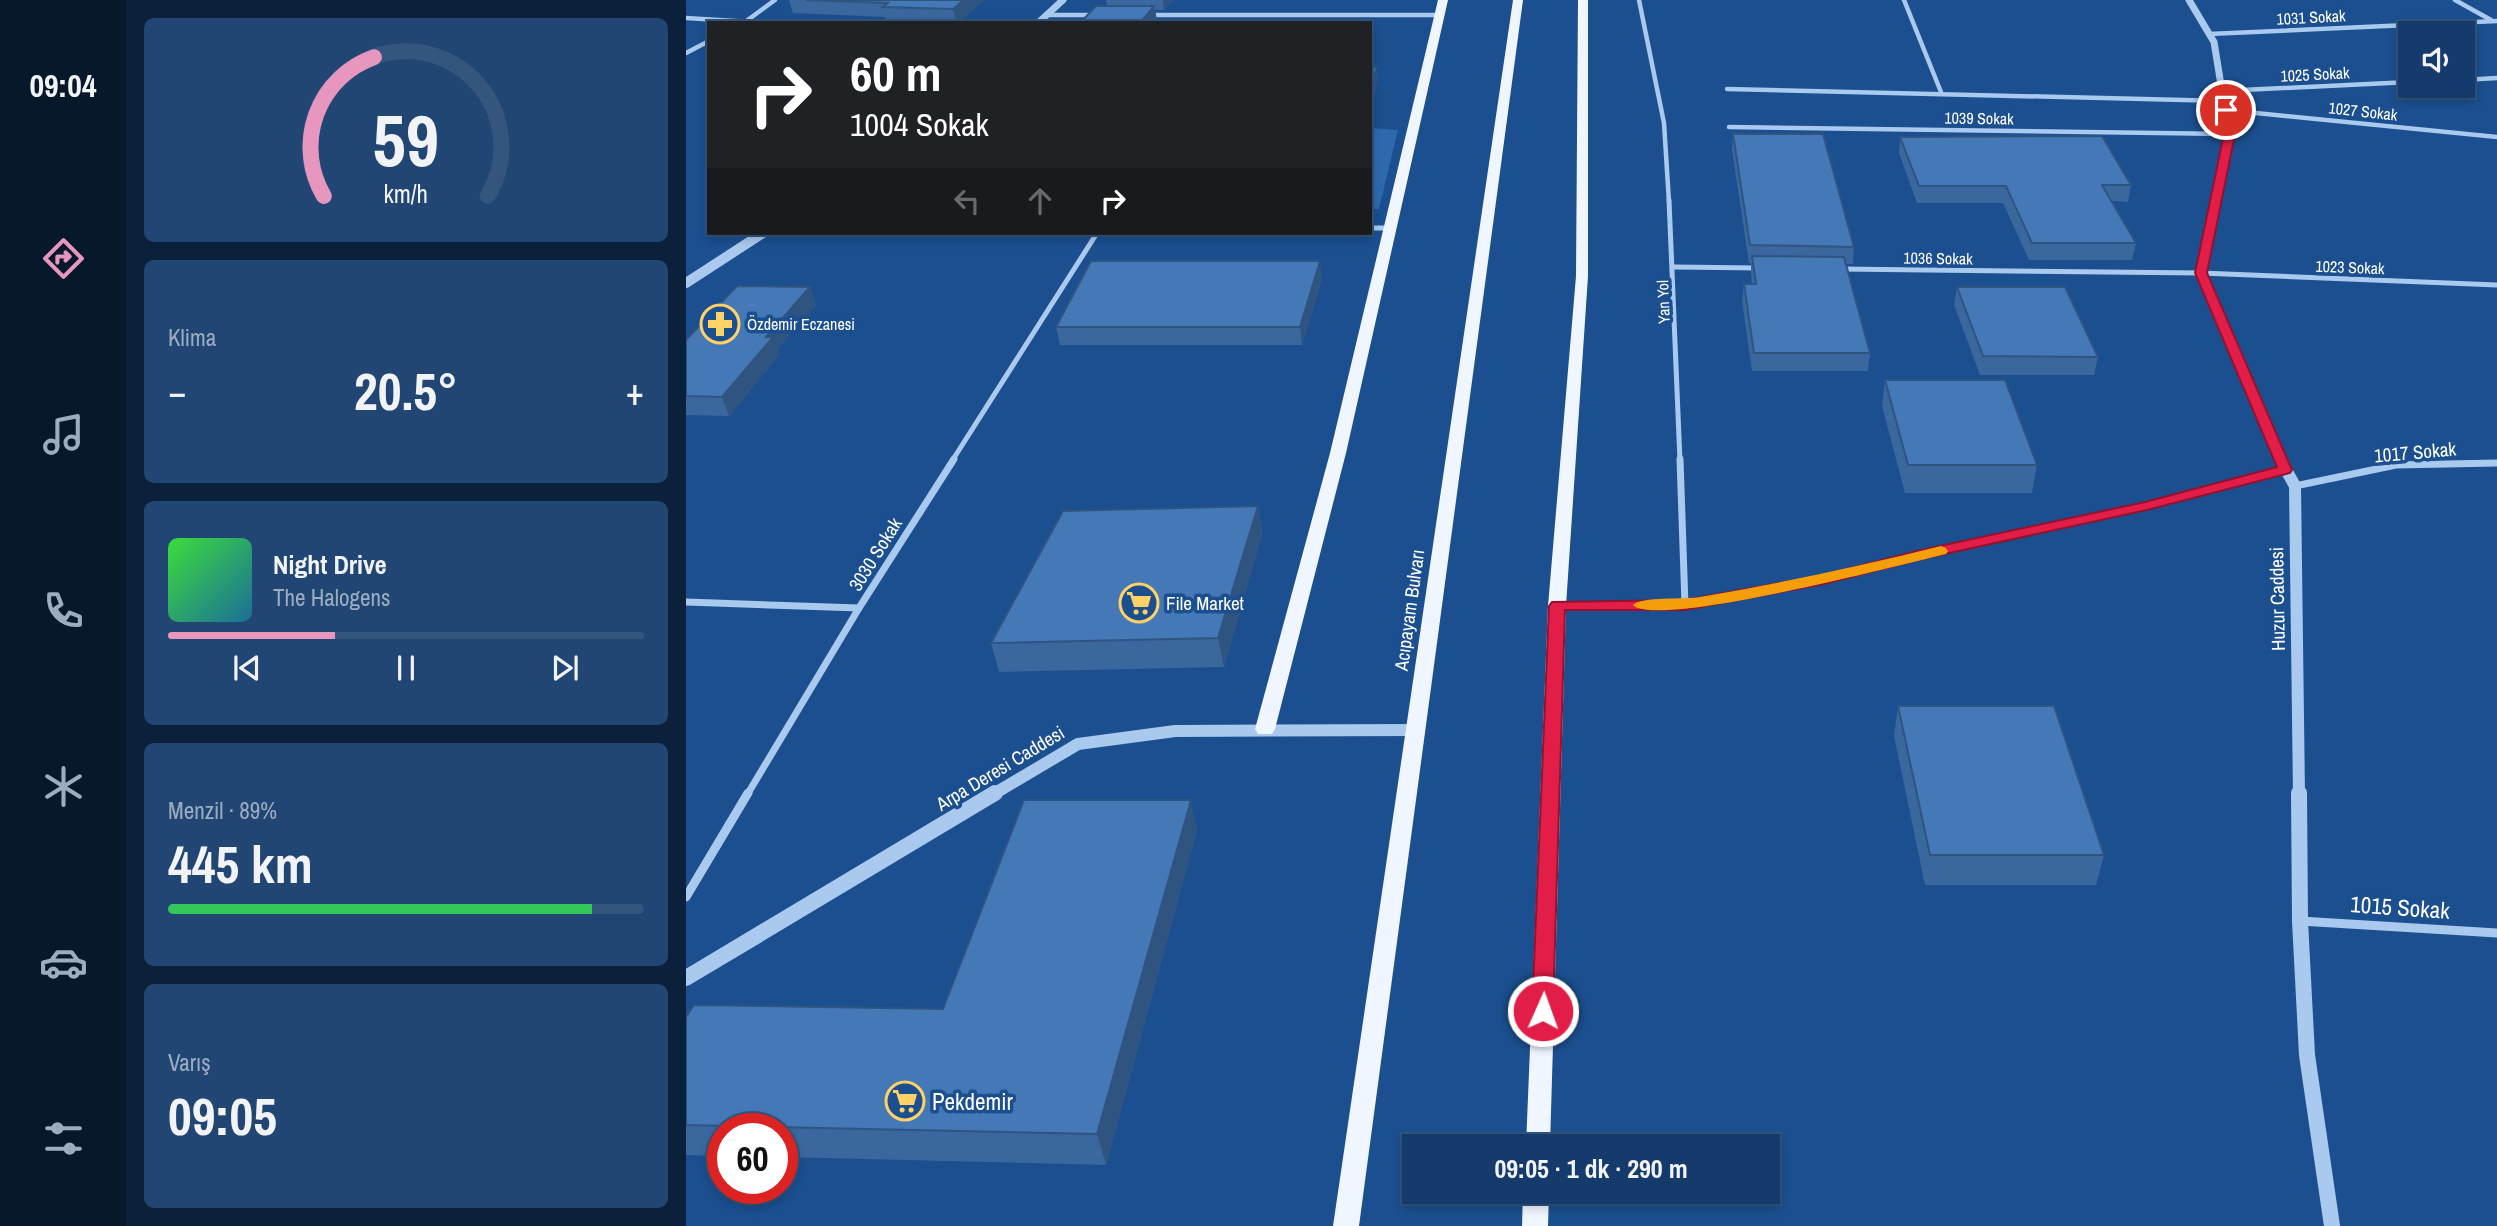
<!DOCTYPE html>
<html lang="tr">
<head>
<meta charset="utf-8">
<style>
	:root { --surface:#143b6b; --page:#214673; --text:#f1f3f6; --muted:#9dadc1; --line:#33557e; --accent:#e797bd }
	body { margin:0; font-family:"Archivo Narrow",sans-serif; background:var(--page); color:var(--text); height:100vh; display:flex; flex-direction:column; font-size:26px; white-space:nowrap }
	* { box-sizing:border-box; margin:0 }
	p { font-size:23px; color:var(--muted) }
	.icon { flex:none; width:38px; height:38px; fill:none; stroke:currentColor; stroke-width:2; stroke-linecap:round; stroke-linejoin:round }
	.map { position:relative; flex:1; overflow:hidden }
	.side { display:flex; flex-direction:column; gap:18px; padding:18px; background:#0b203b; width:560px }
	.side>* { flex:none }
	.guide { position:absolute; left:21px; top:21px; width:665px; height:214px; border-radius:0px; box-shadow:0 4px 10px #0003,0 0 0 2px var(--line); background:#202124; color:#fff; overflow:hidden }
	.buttons { position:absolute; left:1712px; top:21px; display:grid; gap:14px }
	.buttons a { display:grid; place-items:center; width:77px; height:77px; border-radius:0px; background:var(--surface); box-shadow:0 4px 10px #0003,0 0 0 2px var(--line); font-size:35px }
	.speed { position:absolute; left:21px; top:1113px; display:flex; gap:14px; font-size:35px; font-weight:700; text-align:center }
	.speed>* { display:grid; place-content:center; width:91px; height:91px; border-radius:50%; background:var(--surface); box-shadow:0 4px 10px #0003,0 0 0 2px var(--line); line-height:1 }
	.speed .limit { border:10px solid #d22; background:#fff; color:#111 }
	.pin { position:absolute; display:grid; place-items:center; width:60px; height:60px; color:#fff; margin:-30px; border:4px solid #fff; border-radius:50%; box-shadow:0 2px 7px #0007 }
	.me { position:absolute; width:77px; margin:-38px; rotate:2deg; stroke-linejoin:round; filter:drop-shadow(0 0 5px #0008) }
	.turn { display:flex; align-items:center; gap:24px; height:147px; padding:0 28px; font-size:32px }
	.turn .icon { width:91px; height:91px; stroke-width:2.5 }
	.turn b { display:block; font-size:49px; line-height:60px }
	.lanes { display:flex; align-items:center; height:66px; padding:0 28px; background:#0003; justify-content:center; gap:35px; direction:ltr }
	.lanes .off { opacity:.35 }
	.big { font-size:52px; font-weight:700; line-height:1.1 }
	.side .card { flex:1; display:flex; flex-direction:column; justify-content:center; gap:10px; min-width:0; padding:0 24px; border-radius:10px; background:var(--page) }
	.side .dial { align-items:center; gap:0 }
	.dial svg { height:182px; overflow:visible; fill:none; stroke:var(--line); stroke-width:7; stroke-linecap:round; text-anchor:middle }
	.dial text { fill:var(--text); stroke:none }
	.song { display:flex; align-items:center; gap:21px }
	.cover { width:84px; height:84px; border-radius:10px; background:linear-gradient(135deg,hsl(120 70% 55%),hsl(200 70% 35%)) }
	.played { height:7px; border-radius:4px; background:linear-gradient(90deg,var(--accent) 35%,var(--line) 35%) }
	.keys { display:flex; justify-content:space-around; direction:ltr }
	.heat { display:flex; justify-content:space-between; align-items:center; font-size:38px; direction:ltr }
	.charge { height:10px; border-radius:5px; background:linear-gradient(90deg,#34c759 89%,var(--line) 0) }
	.trip { position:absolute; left:716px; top:1134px; width:378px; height:70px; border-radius:0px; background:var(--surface); box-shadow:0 4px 10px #0003,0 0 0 2px var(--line); font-weight:700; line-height:70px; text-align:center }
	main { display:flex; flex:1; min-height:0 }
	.dock { display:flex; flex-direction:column; width:126px; justify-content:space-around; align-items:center; background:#08182b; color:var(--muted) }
	.dock .icon { width:49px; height:49px }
	.dock .active { color:var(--accent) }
	.dock b { font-size:32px; color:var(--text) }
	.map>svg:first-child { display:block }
	.green { fill:#2e69ad }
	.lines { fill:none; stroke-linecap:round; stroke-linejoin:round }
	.minor-far3 { stroke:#a9c9ee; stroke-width:4.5 }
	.minor-far2 { stroke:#a9c9ee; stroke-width:5 }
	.minor-far1 { stroke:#a9c9ee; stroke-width:7 }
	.minor { stroke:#a9c9ee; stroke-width:9 }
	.tertiary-far3 { stroke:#a9c9ee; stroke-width:7 }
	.tertiary-far2 { stroke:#a9c9ee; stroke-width:10 }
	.tertiary-far1 { stroke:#a9c9ee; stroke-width:12 }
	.tertiary { stroke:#a9c9ee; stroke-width:16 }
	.primary { fill:#f0f6ff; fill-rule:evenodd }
	.wall { fill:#3a679d }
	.shaded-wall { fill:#305480 }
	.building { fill:#4478b7; stroke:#305480; stroke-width:2 }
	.route { fill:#e11d48; stroke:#92132f; stroke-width:2 }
	.slow { fill:#f59e0b }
	.labels { text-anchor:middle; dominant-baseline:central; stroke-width:7; stroke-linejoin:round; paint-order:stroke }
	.far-street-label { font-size:16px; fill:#fff; stroke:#1b4f8f }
	.far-poi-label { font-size:16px; fill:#fff; stroke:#1b4f8f; text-anchor:start }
	.street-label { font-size:19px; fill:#fff; stroke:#1b4f8f }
	.poi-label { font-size:19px; fill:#fff; stroke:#1b4f8f; text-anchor:start }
	.near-street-label { font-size:23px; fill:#fff; stroke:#1b4f8f }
	.near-poi-label { font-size:23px; fill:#fff; stroke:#1b4f8f; text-anchor:start }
</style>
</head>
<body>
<main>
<nav class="dock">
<b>09:04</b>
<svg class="icon active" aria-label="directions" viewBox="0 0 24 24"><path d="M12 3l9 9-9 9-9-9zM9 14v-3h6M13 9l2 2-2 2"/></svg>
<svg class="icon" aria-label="music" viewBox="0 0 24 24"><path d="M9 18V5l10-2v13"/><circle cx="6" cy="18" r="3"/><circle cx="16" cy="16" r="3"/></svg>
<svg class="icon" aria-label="phone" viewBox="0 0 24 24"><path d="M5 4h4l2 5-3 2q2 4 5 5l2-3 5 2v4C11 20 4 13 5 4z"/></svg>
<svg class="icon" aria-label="climate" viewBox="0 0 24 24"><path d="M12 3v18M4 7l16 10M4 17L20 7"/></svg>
<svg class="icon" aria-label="car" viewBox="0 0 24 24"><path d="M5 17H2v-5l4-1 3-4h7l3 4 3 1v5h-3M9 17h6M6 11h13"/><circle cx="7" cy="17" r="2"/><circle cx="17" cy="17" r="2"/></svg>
<svg class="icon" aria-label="filters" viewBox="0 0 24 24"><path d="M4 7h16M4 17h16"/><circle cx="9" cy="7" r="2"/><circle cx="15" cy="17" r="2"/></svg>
</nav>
<section class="side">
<div class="card dial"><svg viewBox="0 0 100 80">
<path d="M14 69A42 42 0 1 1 86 69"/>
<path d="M14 69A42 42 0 0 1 36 8" stroke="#e797bd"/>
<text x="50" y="56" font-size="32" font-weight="700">59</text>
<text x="50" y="72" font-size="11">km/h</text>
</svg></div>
<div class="card"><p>Klima</p>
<div class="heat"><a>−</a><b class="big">20.5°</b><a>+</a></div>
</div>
<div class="card">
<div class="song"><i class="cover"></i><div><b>Night Drive</b><p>The Halogens</p></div></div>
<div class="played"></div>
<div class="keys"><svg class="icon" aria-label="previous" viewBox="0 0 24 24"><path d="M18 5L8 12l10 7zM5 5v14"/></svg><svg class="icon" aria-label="pause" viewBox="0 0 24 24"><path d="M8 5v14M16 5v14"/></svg><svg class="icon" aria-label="next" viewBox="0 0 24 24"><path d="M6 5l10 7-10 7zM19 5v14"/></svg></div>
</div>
<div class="card"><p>Menzil · 89%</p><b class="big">445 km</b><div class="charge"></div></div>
<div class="card"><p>Varış</p><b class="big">09:05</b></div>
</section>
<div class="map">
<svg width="1811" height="1226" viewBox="0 0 1811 1226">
	<rect width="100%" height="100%" fill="#1b4f8f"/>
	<polygon class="green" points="684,128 712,130 693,209 684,209"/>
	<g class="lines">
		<g class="minor-far3">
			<polyline points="953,0 978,123 983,202"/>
			<polyline points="1218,0 1255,92"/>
			<polyline points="1769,0 1805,20"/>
			<polyline points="361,15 409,15"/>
			<polyline points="463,15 753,15"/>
			<polyline points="0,18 81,23"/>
			<polyline points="59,22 89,0"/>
			<polyline points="1523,34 1811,21"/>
			<polyline points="0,53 23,41"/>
			<polyline points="1776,80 1811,78"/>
			<polyline points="1041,89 1538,101"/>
			<polyline points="1536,91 1724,82"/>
			<polyline points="1540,110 1811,137"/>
			<polyline points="1043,127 1543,134"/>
		</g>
		<g class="minor-far2">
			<polyline points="983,200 994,461"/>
			<polyline points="684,228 704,228"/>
			<polyline points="988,267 1072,268"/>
			<polyline points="1154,269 1515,273 1811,285"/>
			<polyline points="266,461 411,233"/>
		</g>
		<g class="minor-far1">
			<polyline points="994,459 999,605"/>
			<polyline points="1609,486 1710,465 1811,463"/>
			<polyline points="0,602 173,608"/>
			<polyline points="873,606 999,605 1138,580 1235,555 1461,506 1599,470"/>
			<polyline points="61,795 173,608 268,459"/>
		</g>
		<g class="minor">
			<polyline points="0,897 62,793"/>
			<polyline points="1614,921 1811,933"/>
		</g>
		<g class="tertiary-far3">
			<polyline points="1503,0 1528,42 1543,134 1529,202"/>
			<polyline points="352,23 377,0"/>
		</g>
		<g class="tertiary-far2">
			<polyline points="1530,200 1515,273 1595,461"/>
			<polyline points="0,283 77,233"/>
		</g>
		<g class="tertiary-far1">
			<polyline points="1594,459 1609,486 1613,795"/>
			<polyline points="306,795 392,744 489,731 731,730"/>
		</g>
		<g class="tertiary">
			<polyline points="1613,793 1614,921 1621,1055 1646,1226"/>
			<polyline points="0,978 309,793"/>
		</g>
		<g class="primary">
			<polygon points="752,0 762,0 660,453 589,729 586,734 572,734 569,729 644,453"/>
			<polygon points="827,0 837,0 673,1226 647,1226"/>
			<polygon points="892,0 902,0 902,276 880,606 864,1146 840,1146 862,606 890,276"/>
			<polygon points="837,1192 863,1192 862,1226 836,1226"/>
		</g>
	</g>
	<g class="wall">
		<polygon points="103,0 298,0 271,23 200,21 199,17 107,13"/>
		<polygon points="420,0 487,0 478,10 469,10 471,20 421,6"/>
		<polygon points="1047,134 1168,247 1167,264 1160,264 1184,353 1182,371 1066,371 1056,301 1058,284 1066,284 1065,273 1065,263 1063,263 1046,150"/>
		<polygon points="1214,137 1445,185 1442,202 1425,201 1450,243 1446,260 1343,260 1317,203 1231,203 1213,153"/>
		<polygon points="636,279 616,345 374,345 370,327"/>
		<polygon points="124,287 130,305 91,349 93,355 43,416 0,415 0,340"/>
		<polygon points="1271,287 1412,357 1408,375 1294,375 1268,305"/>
		<polygon points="1199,380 1351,465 1346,493 1219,493 1196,406"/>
		<polygon points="572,506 576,534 538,667 313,672 305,643"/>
		<polygon points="1212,706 1418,855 1410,885 1239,885 1208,736"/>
		<polygon points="511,830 420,1165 96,1157 96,1129 37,1129 37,1156 0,1155 0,1017 257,1009"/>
	</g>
	<g class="shaded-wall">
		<polygon points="278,0 298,0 270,23 267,9"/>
		<polygon points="477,0 487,0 478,10"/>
		<polygon points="468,6 471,20 468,23 454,23"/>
		<polygon points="691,67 692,82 684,111 684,92"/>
		<polygon points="634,261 636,279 616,345 614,327"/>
		<polygon points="124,287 130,305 91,349 93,355 43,416 36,397 80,337"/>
		<polygon points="572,506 576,534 538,667 532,638"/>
		<polygon points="505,800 511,830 420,1165 411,1134"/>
	</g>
	<g class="building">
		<polygon points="120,0 278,0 267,9 197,7 202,3"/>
		<polygon points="410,6 468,6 454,23 394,23"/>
		<polygon points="684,67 691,67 684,92"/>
		<polygon points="1047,134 1137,134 1168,247 1064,245"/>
		<polygon points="1416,136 1445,185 1416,185 1450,243 1346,243 1320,186 1233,186 1214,137"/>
		<polygon points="1066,256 1158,257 1184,353 1068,353 1058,284 1070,284"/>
		<polygon points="405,261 634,261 614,327 370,327"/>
		<polygon points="51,286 124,287 80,337 87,337 36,397 0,396 0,340"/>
		<polygon points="1271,287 1379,287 1412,357 1297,356"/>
		<polygon points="1199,380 1319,380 1351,465 1222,465"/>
		<polygon points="572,506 532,638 305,643 377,511"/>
		<polygon points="1212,706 1368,706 1418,855 1244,855"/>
		<polygon points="338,800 505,800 411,1134 0,1125 0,1017 8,1005 257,1009"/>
	</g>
	<polygon class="route" points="1540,107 1545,110 1549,134 1521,273 1606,470 1604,473 1461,510 1236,559 1138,584 999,610 879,610 867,1011 864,1017 857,1020 849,1017 846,1011 863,606 866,602 999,600 1137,575 1235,550 1459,502 1591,467 1509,273 1538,134 1535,110"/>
	<path class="slow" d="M1255 546 1260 548 1262 551 1260 554C1218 564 969 629 947 605 955 596 999 600 1014 597 1095 583 1175 566 1255 546Z"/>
	<defs>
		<symbol id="pharmacy-ring" viewBox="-11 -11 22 22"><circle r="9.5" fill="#1b4f8f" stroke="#ffd166" stroke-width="1.5"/><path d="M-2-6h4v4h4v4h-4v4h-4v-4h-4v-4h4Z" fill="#ffd166"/></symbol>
		<symbol id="supermarket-ring" viewBox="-11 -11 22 22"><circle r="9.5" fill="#1b4f8f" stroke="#ffd166" stroke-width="1.5"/><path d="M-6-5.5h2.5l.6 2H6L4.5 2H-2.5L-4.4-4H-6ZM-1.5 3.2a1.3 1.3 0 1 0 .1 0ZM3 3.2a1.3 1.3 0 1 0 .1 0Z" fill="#ffd166"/></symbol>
	</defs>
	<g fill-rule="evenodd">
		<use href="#pharmacy-ring" x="12" y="302" width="44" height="44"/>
		<use href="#supermarket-ring" x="431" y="581" width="44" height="44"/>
		<use href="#supermarket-ring" x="197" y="1079" width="44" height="44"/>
	</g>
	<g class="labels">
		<g class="far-street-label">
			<text transform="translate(1625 17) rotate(-3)">1031 Sokak</text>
			<text transform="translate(1629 74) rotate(-3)">1025 Sokak</text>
			<text transform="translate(1677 111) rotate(6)">1027 Sokak</text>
			<text transform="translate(1293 118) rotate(1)">1039 Sokak</text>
			<text transform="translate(1252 258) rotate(1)">1036 Sokak</text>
			<text transform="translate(1664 267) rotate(2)">1023 Sokak</text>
			<text transform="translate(977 302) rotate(-92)">Yan Yol</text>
		</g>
		<g class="far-poi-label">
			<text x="61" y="324">Özdemir Eczanesi</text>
		</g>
		<g class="street-label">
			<text transform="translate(1729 452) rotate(-5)">1017 Sokak</text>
			<text transform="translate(189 554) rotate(-58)">3030 Sokak</text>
			<text transform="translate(1591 599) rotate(-91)">Huzur Caddesi</text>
			<text transform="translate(723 610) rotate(-82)">Acıpayam Bulvarı</text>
			<text transform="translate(314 768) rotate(-31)">Arpa Deresi Caddesi</text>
		</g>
		<g class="poi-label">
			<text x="480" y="603">File Market</text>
		</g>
		<g class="near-street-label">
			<text transform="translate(1714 907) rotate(4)">1015 Sokak</text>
		</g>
		<g class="near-poi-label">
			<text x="246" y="1101">Pekdemir</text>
		</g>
	</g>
</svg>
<div class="buttons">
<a><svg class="icon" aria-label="sound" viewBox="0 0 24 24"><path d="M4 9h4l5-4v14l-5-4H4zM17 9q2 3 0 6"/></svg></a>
</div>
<div class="speed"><div class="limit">60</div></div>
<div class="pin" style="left:1540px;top:110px;background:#d93025"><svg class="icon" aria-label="arrive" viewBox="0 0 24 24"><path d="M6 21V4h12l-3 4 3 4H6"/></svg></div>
<svg class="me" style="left:857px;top:1011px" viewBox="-20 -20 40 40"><circle r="17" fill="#e11d48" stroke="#fff" stroke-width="3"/><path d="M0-11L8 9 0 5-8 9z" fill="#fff"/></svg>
<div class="trip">09:05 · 1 dk · 290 m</div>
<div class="guide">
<div class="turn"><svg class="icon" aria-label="right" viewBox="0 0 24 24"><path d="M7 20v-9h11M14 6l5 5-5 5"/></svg><div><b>60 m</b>1004 Sokak</div></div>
<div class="lanes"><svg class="icon off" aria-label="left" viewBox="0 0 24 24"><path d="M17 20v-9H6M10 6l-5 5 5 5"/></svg><svg class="icon off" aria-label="ahead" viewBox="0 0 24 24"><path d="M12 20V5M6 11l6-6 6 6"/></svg><svg class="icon" aria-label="right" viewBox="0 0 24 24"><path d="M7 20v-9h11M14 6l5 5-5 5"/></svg></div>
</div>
</div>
</main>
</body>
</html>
